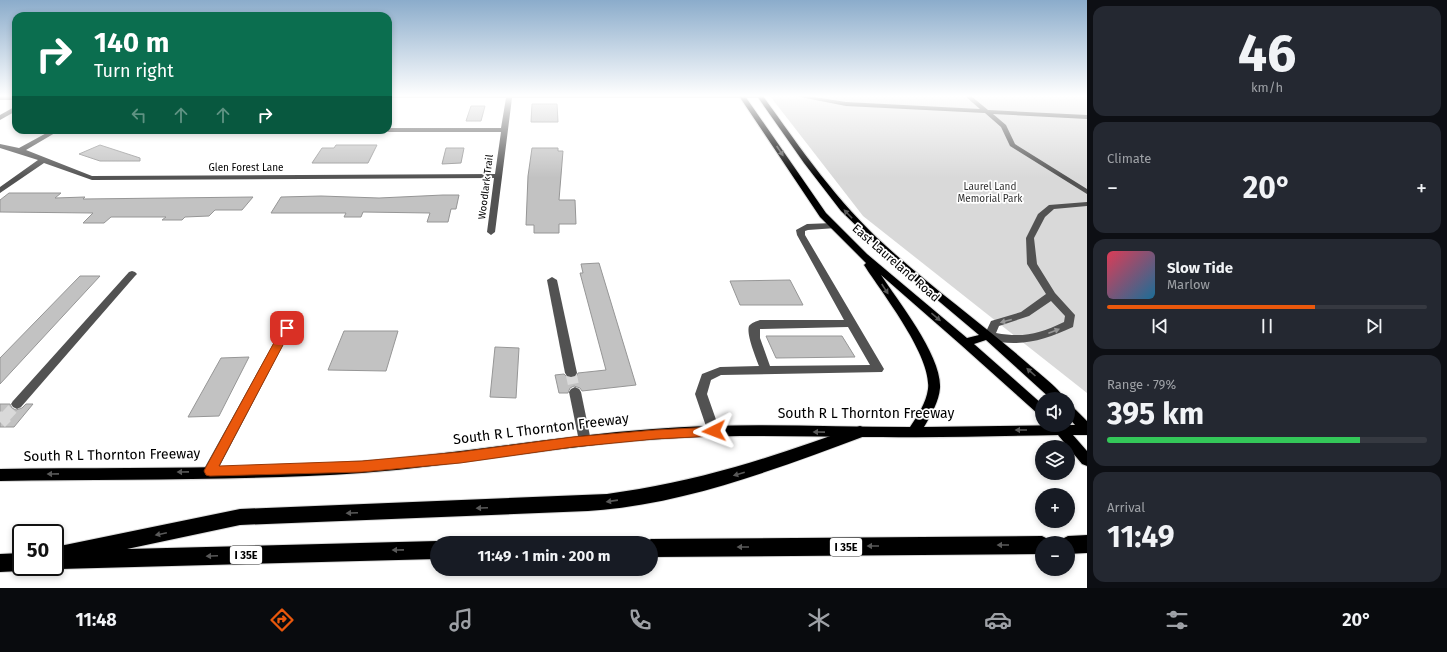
<!DOCTYPE html>
<html lang="en">
<head>
<meta charset="utf-8">
<style>
	:root { --surface:#171b24; --page:#242831; --text:#f1f3f6; --muted:#9ea1a6; --line:#363941; --accent:#ea580c }
	body { margin:0; font-family:"Fira Sans",sans-serif; background:var(--page); color:var(--text); height:100vh; display:flex; flex-direction:column; font-size:15px; white-space:nowrap }
	* { box-sizing:border-box; margin:0 }
	p { font-size:13px; color:var(--muted) }
	.icon { flex:none; width:22px; height:22px; fill:none; stroke:currentColor; stroke-width:2; stroke-linecap:round; stroke-linejoin:round }
	.map { position:relative; flex:1; overflow:hidden }
	.panel { display:flex; flex-direction:column; gap:6px; padding:6px; background:#0d0f14; width:360px }
	.panel>* { flex:none }
	.banner { position:absolute; left:12px; top:12px; width:380px; height:122px; border-radius:12px; box-shadow:0 2px 6px #0003; background:#0b6e4f; color:#fff; overflow:hidden }
	.fabs { position:absolute; left:1035px; top:392px; display:grid; gap:8px }
	.fabs a { display:grid; place-items:center; width:40px; height:40px; border-radius:50%; background:var(--surface); box-shadow:0 2px 6px #0003; font-size:20px }
	.speed { position:absolute; left:12px; top:524px; display:flex; gap:8px; font-size:20px; font-weight:700; text-align:center }
	.speed>* { display:grid; place-content:center; width:52px; height:52px; border-radius:50%; background:var(--surface); box-shadow:0 2px 6px #0003; line-height:1 }
	.speed .limit { border:2px solid #111; border-radius:6px; background:#fff; color:#111 }
	.pin { position:absolute; display:grid; place-items:center; width:34px; height:34px; color:#fff; margin:-17px; border-radius:8px; box-shadow:0 2px 6px #0006 }
	.me { position:absolute; width:44px; margin:-22px; rotate:267deg; stroke-linejoin:round; filter:drop-shadow(0 0 3px #0008) }
	.turn { display:flex; align-items:center; gap:14px; height:84px; padding:0 16px; font-size:18px }
	.turn .icon { width:52px; height:52px; stroke-width:2.5 }
	.turn b { display:block; font-size:28px; line-height:34px }
	.lanes { display:flex; align-items:center; height:38px; padding:0 16px; background:#0003; justify-content:center; gap:20px; direction:ltr }
	.lanes .off { opacity:.35 }
	.big { font-size:30px; font-weight:700; line-height:1.1 }
	.panel .card { flex:1; display:flex; flex-direction:column; justify-content:center; gap:6px; min-width:0; padding:0 14px; border-radius:12px; background:var(--page) }
	.panel .dial { align-items:center; gap:0 }
	.dial b { font-size:52px; line-height:1 }
	.song { display:flex; align-items:center; gap:12px }
	.cover { width:48px; height:48px; border-radius:6px; background:linear-gradient(135deg,hsl(350 70% 55%),hsl(200 70% 35%)) }
	.played { height:4px; border-radius:2px; background:linear-gradient(90deg,var(--accent) 65%,var(--line) 65%) }
	.keys { display:flex; justify-content:space-around; direction:ltr }
	.heat { display:flex; justify-content:space-between; align-items:center; font-size:22px; direction:ltr }
	.charge { height:6px; border-radius:3px; background:linear-gradient(90deg,#34c759 79%,var(--line) 0) }
	.trip { position:absolute; left:430px; top:536px; width:228px; height:40px; border-radius:20px; background:var(--surface); box-shadow:0 2px 6px #0003; font-weight:700; line-height:40px; text-align:center }
	.menu { display:flex; height:64px; justify-content:space-around; align-items:center; background:#090b0e; color:var(--muted) }
	.menu .icon { width:28px; height:28px }
	.menu .active { color:var(--accent) }
	.menu b { font-size:18px; color:var(--text) }
	main { display:flex; flex:1; min-height:0 }
	.map>svg:first-child { display:block }
	.green { fill:#d9d9d9 }
	.building { fill:#c2c2c2; stroke:#969696 }
	.lines { fill:none; stroke-linecap:round; stroke-linejoin:round }
	.minor-tunnel-far1 { stroke:#d9d9d9; stroke-width:11; stroke-dasharray:11 5.5; stroke-linecap:butt }
	.minor-tunnel { stroke:#d9d9d9; stroke-width:14; stroke-dasharray:14 7; stroke-linecap:butt }
	.major-casing { stroke:#dbdbdb; stroke-width:2 }
	.highway-casing { stroke:#dbdbdb; stroke-width:2 }
	.minor { fill:#525252; fill-rule:evenodd }
	.major { fill:#000; fill-rule:evenodd }
	.highway { fill:#000; fill-rule:evenodd }
	.oneway { fill:#595959 }
	.oneway2 { fill:#979797 }
	.route { fill:#ea580c; stroke:#983908 }
	.labels { text-anchor:middle; dominant-baseline:central; stroke-width:3.5; stroke-linejoin:round; paint-order:stroke }
	.far-street-label { font-size:10px; fill:#000; stroke:#fff }
	.far-park-label { font-size:10px; fill:#303030; stroke:#fff }
	.shield { fill:#fff; stroke:#4c4c4c; stroke-width:1 }
	.shield-label { font-size:11px; font-weight:bold; fill:#000 }
	.street-label { font-size:12px; fill:#000; stroke:#fff }
	.near-street-label { font-size:14px; fill:#000; stroke:#fff }
</style>
</head>
<body>
<main>
<div class="map">
<svg width="1087" height="588" viewBox="0 0 1087 588">
	<rect width="100%" height="100%" fill="#fff"/>
	<polygon class="green" points="770,96 1087,96 1087,393 863,216"/>
	<g class="building">
		<polygon points="532,104 557,104 558,122 531,122"/>
		<polygon points="471,106 485,106 481,121 466,121"/>
		<polygon points="100,145 140,158 140,161 100,161 79,154"/>
		<polygon points="336,145 377,145 368,163 312,163 322,148 334,148"/>
		<polygon points="446,148 464,148 461,163 442,164"/>
		<polygon points="532,148 558,148 558,151 563,151 559,200 575,200 576,224 559,224 559,233 534,233 534,225 526,225 528,176"/>
		<polygon points="9,193 61,193 55,198 85,197 83,199 253,197 242,210 215,210 209,216 185,217 182,220 162,220 166,217 111,217 104,223 83,223 93,213 0,212 0,200"/>
		<polygon points="443,195 459,195 456,209 451,209 448,222 427,222 430,213 363,212 361,217 344,217 346,213 271,213 281,197 321,196 379,198"/>
		<polygon points="599,263 636,385 582,391 580,388 574,386 570,388 568,393 559,393 555,375 564,374 567,377 571,378 576,377 578,373 606,370 580,273 583,273 581,264"/>
		<polygon points="80,276 100,276 0,384 0,358"/>
		<polygon points="790,280 803,305 740,305 730,281"/>
		<polygon points="344,331 398,331 386,371 328,370"/>
		<polygon points="766,336 842,336 855,357 776,358"/>
		<polygon points="495,347 519,348 516,398 490,397"/>
		<polygon points="249,357 219,416 188,417 221,358"/>
		<polygon points="0,404 10,404 12,408 16,410 22,408 26,404 33,404 14,427 0,427"/>
	</g>
	<g class="lines">
		<g class="minor-tunnel-far1">
			<polyline points="571,373 575,392"/>
			<polyline points="5,417 17,404"/>
		</g>
		<polyline class="minor-tunnel" points="0,422 6,416"/>
		<defs>
			<path id="major" d="M739 96H745L826 213 867 254 967 338 979 335 903 271 841 211 804 163 757 96H763C801 149 837 202 886 246 931 287 980 322 1026 362 1036 371 1059 388 1065 399H1051L986 340 974 344 1042 404V416L1038 414 961 345 881 275C898 301 942 356 940 388 939 401 931 415 924 427L1075 425 1068 417V404L1072 406 1087 421V435H1073L1087 451V466L1082 464 1058 435C999 436 940 438 882 437 814 437 747 434 679 438 573 443 468 465 362 473 242 481 120 479 0 481V469C120 467 242 470 362 461 459 454 556 436 653 429 738 422 824 427 910 427 918 415 926 403 928 389 932 356 882 293 864 265L866 263 820 217Z"/>
			<g id="highway">
				<path d="M860 426 865 428 868 432 865 436C776 469 683 505 588 511L240 525 127 549 437 541 441 543H437V559L60 569 55 567V547L240 509 607 494C650 488 693 479 735 467 778 455 818 440 860 426Z"/>
				<polygon points="1087,535 1087,553 1068,554 1068,543 1060,543 1062,539 1068,536"/>
				<polygon points="1042,536 1048,539 1050,543 1042,543 1042,554 651,557 651,543 644,543 651,539"/>
				<polygon points="21,553 21,567 28,567 28,568 21,571 0,572 0,554"/>
			</g>
		</defs>
		<use href="#major" class="major-casing"/>
		<use href="#highway" class="highway-casing"/>
		<g class="minor">
			<rect x="0" y="96" width="16" height="4"/>
			<polygon points="388,96 763,96 760,98 512,98 495,232 491,235 487,232 494,178 92,180 44,163 0,193 0,187 38,160 0,148 0,144 19,148 52,130 60,130 26,150 92,176 495,174 501,132 388,132 385,130 388,130 388,128 501,128 506,98 388,98"/>
			<polygon points="795,96 808,96 846,102 980,109 965,96 971,96 988,110 1087,115 1087,119 993,114 1006,125 1015,144 1087,189 1087,194 1010,146 1001,127 985,113 846,106"/>
			<polygon points="16,106 16,111 0,120 0,115"/>
			<polygon points="180,130 218,130 215,132 183,132"/>
			<path d="M1087 202V206L1054 209 1045 217 1034 238 1037 264 1055 293 1075 315 1073 327C1043 341 1018 348 985 339L984 336 991 321 1021 312 1046 294 1027 264 1026 238 1038 214 1049 205ZM1051 301 1065 316 1064 322C1039 334 1023 338 996 333L999 326 1029 316Z"/>
			<path d="M833 223 836 224 837 226 836 228 808 230 805 231V235L884 369 882 372 721 375 711 380 707 394 720 431 719 435 714 436 709 435 695 394 702 374 720 367 759 366C756 358 746 334 749 326 751 323 757 321 760 320H844L797 235 796 230 807 224ZM848 327 870 365 770 366 760 338V329Z"/>
			<polygon points="132,271 135,272 137,274 135,276 21,407 17,409 13,407 11,404 13,401 129,272"/>
			<polygon points="552,277 557,280 577,373 575,376 571,377 567,376 565,373 547,280"/>
			<polygon points="287,324 291,325 292,328 215,475 210,477 205,475 203,471 205,467 282,328 283,325"/>
			<polygon points="575,387 579,389 581,392 591,441 590,445 585,446 580,445 579,441 569,392 571,389"/>
		</g>
		<use href="#major" class="major"/>
		<use href="#highway" class="highway"/>
	</g>
	<defs><path id="oneway-solid" d="M-6-.8H1V-3.2L6.5 0L1 3.2V.8H-6Z"/></defs>
	<g class="oneway">
		<use href="#oneway-solid" transform="translate(780 151) rotate(56)"/>
		<use href="#oneway-solid" transform="translate(848 214) rotate(-134)"/>
		<use href="#oneway-solid" transform="translate(885 289) rotate(57)"/>
		<use href="#oneway-solid" transform="translate(936 317) rotate(40)"/>
		<use href="#oneway-solid" transform="translate(1031 372) rotate(-138)"/>
		<use href="#oneway-solid" transform="translate(1021 430) rotate(180)"/>
		<use href="#oneway-solid" transform="translate(819 432) rotate(-179)"/>
		<use href="#oneway-solid" transform="translate(183 472) rotate(179)"/>
		<use href="#oneway-solid" transform="translate(53 474) rotate(179)"/>
		<use href="#oneway-solid" transform="translate(739 474) rotate(164)"/>
		<use href="#oneway-solid" transform="translate(612 501) rotate(172)"/>
		<use href="#oneway-solid" transform="translate(482 508) rotate(178)"/>
		<use href="#oneway-solid" transform="translate(352 513) rotate(178)"/>
		<use href="#oneway-solid" transform="translate(161 534) rotate(168)"/>
		<use href="#oneway-solid" transform="translate(1003 545) rotate(180)"/>
		<use href="#oneway-solid" transform="translate(873 546) rotate(180)"/>
		<use href="#oneway-solid" transform="translate(743 547) rotate(180)"/>
		<use href="#oneway-solid" transform="translate(398 550) rotate(179)"/>
		<use href="#oneway-solid" transform="translate(212 556) rotate(178)"/>
	</g>
	<g class="oneway2">
		<use href="#oneway-solid" transform="translate(1006 321) rotate(165)"/>
		<use href="#oneway-solid" transform="translate(1054 331) rotate(-21)"/>
	</g>
	<linearGradient id="sky" x2="0" y2="1"><stop stop-color="#8baccb"/><stop offset="0.54" stop-color="#fff"/><stop offset="1" stop-color="#fff" stop-opacity="0"/></linearGradient>
	<rect width="1087" height="178" fill="url(#sky)"/>
	<polygon class="route" points="287,325 292,328 219,466 362,461 460,452 573,437 655,430 714,427 718,428 719,431 718,435 714,436 655,439 573,447 460,463 362,472 210,476 206,475 204,471 206,467 282,328"/>
	<g class="labels">
		<g class="far-street-label">
			<text x="246" y="168">Glen Forest Lane</text>
			<text transform="translate(486 187) rotate(-83)">Woodlark Trail</text>
		</g>
		<g class="far-park-label">
			<text x="990" y="187">Laurel Land<tspan x="990" dy="12">Memorial Park</tspan></text>
		</g>
		<g class="shield">
			<rect x="830" y="538" width="32" height="18" rx="3"/>
			<rect x="230" y="546" width="32" height="18" rx="3"/>
		</g>
		<g class="shield-label">
			<text x="846" y="547">I 35E</text>
			<text x="246" y="555">I 35E</text>
		</g>
		<g class="street-label">
			<text transform="translate(896 263) rotate(41)">East Laureland Road</text>
		</g>
		<g class="near-street-label">
			<text x="866" y="413">South R L Thornton Freeway</text>
			<text transform="translate(541 429) rotate(-7)">South R L Thornton Freeway</text>
			<text transform="translate(112 455) rotate(-1)">South R L Thornton Freeway</text>
		</g>
	</g>
</svg>
<div class="fabs">
<a><svg class="icon" aria-label="sound" viewBox="0 0 24 24"><path d="M4 9h4l5-4v14l-5-4H4zM17 9q2 3 0 6"/></svg></a>
<a><svg class="icon" aria-label="layers" viewBox="0 0 24 24"><path d="M12 4l9 5-9 5-9-5zM3 14l9 5 9-5"/></svg></a>
<a>+</a>
<a>−</a>
</div>
<div class="speed"><div class="limit">50</div></div>
<div class="pin" style="left:287px;top:328px;background:#d93025"><svg class="icon" aria-label="arrive" viewBox="0 0 24 24"><path d="M6 21V4h12l-3 4 3 4H6"/></svg></div>
<svg class="me" style="left:714px;top:431px" viewBox="-20 -20 40 40"><path d="M0-17L14 15 0 8-14 15z" fill="#ea580c" stroke="#fff" stroke-width="4"/></svg>
<div class="trip">11:49 · 1 min · 200 m</div>
<div class="banner">
<div class="turn"><svg class="icon" aria-label="right" viewBox="0 0 24 24"><path d="M7 20v-9h11M14 6l5 5-5 5"/></svg><div><b>140 m</b>Turn right</div></div>
<div class="lanes"><svg class="icon off" aria-label="left" viewBox="0 0 24 24"><path d="M17 20v-9H6M10 6l-5 5 5 5"/></svg><svg class="icon off" aria-label="ahead" viewBox="0 0 24 24"><path d="M12 20V5M6 11l6-6 6 6"/></svg><svg class="icon off" aria-label="ahead" viewBox="0 0 24 24"><path d="M12 20V5M6 11l6-6 6 6"/></svg><svg class="icon" aria-label="right" viewBox="0 0 24 24"><path d="M7 20v-9h11M14 6l5 5-5 5"/></svg></div>
</div>
</div>
<section class="panel">
<div class="card dial"><b>46</b><p>km/h</p></div>
<div class="card"><p>Climate</p>
<div class="heat"><a>−</a><b class="big">20°</b><a>+</a></div>
</div>
<div class="card">
<div class="song"><i class="cover"></i><div><b>Slow Tide</b><p>Marlow</p></div></div>
<div class="played"></div>
<div class="keys"><svg class="icon" aria-label="previous" viewBox="0 0 24 24"><path d="M18 5L8 12l10 7zM5 5v14"/></svg><svg class="icon" aria-label="pause" viewBox="0 0 24 24"><path d="M8 5v14M16 5v14"/></svg><svg class="icon" aria-label="next" viewBox="0 0 24 24"><path d="M6 5l10 7-10 7zM19 5v14"/></svg></div>
</div>
<div class="card"><p>Range · 79%</p><b class="big">395 km</b><div class="charge"></div></div>
<div class="card"><p>Arrival</p><b class="big">11:49</b></div>
</section>
</main>
<nav class="menu">
<b>11:48</b>
<svg class="icon active" aria-label="directions" viewBox="0 0 24 24"><path d="M12 3l9 9-9 9-9-9zM9 14v-3h6M13 9l2 2-2 2"/></svg>
<svg class="icon" aria-label="music" viewBox="0 0 24 24"><path d="M9 18V5l10-2v13"/><circle cx="6" cy="18" r="3"/><circle cx="16" cy="16" r="3"/></svg>
<svg class="icon" aria-label="phone" viewBox="0 0 24 24"><path d="M5 4h4l2 5-3 2q2 4 5 5l2-3 5 2v4C11 20 4 13 5 4z"/></svg>
<svg class="icon" aria-label="climate" viewBox="0 0 24 24"><path d="M12 3v18M4 7l16 10M4 17L20 7"/></svg>
<svg class="icon" aria-label="car" viewBox="0 0 24 24"><path d="M5 17H2v-5l4-1 3-4h7l3 4 3 1v5h-3M9 17h6M6 11h13"/><circle cx="7" cy="17" r="2"/><circle cx="17" cy="17" r="2"/></svg>
<svg class="icon" aria-label="filters" viewBox="0 0 24 24"><path d="M4 7h16M4 17h16"/><circle cx="9" cy="7" r="2"/><circle cx="15" cy="17" r="2"/></svg>
<b>20°</b>
</nav>
</body>
</html>
